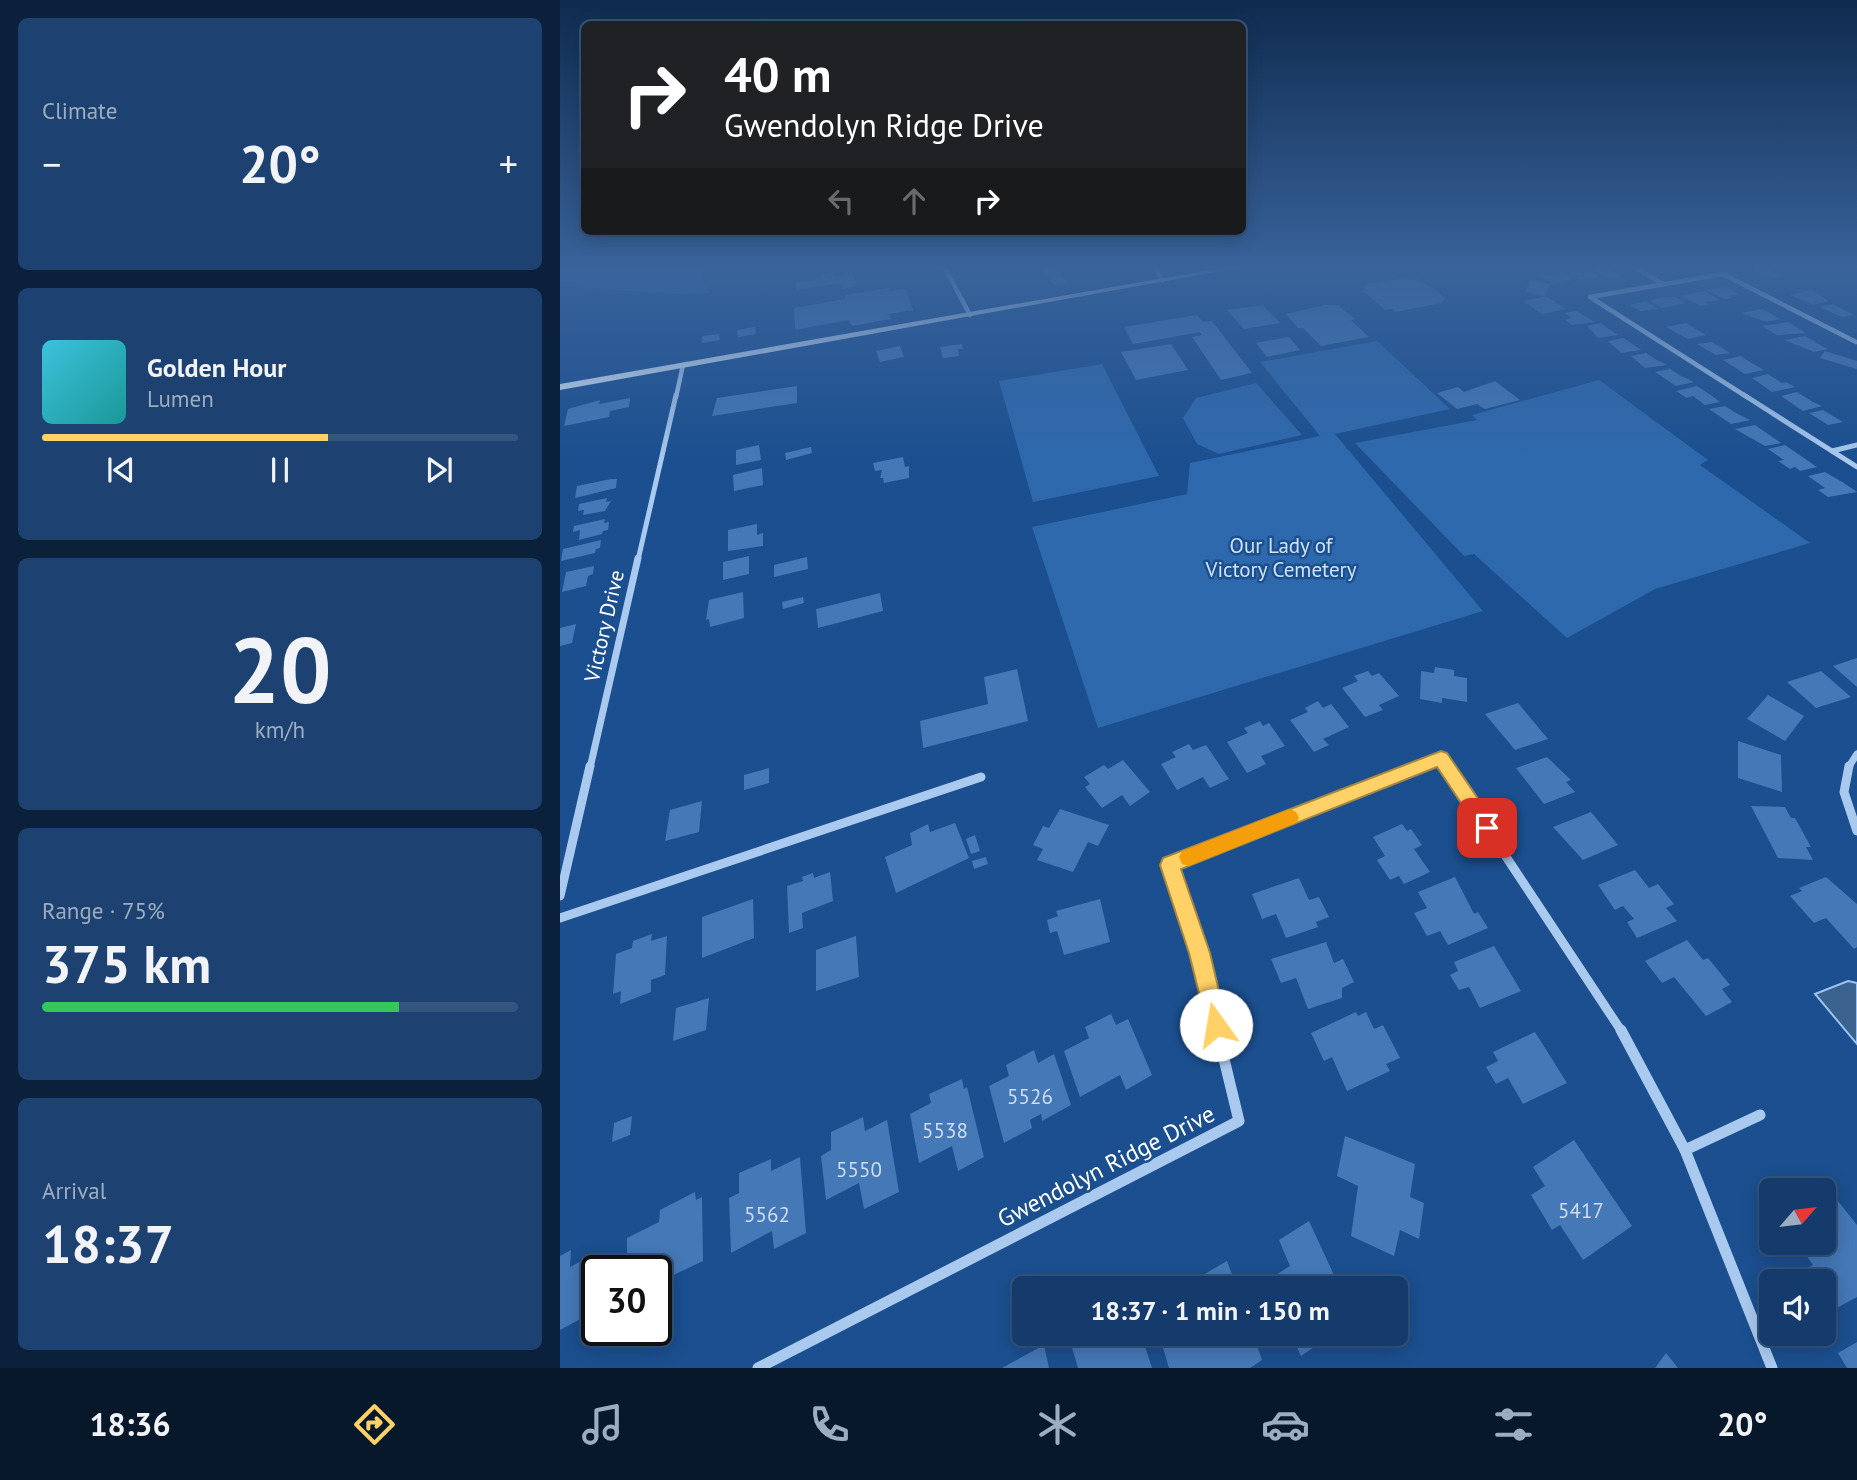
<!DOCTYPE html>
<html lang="en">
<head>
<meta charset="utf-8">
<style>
	:root { --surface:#143b6b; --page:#1d4271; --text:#f1f3f6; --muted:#9dadc1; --line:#33557e; --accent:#ffd166 }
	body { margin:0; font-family:"PT Sans",sans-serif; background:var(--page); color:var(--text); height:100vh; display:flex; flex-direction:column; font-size:26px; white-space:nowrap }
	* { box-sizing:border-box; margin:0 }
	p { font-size:23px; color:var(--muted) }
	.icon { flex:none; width:38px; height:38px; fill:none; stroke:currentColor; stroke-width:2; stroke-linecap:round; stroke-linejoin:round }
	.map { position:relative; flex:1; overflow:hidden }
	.panel { display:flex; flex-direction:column; gap:18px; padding:18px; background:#0b203b; width:560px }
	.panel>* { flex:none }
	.hud { position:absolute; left:21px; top:21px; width:665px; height:214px; border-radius:10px; box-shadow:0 4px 18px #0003,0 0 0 2px var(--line); background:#202124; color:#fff; overflow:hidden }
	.needle { width:46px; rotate:62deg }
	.buttons { position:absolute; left:1199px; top:1178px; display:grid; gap:14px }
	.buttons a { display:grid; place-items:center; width:77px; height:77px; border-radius:10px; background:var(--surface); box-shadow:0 4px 18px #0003,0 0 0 2px var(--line); font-size:35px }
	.speed { position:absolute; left:21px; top:1255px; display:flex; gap:14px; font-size:35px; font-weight:700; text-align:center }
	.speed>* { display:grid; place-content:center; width:91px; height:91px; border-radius:50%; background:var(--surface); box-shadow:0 4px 18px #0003,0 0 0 2px var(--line); line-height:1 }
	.speed .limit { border:4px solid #111; border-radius:10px; background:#fff; color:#111 }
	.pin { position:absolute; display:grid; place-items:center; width:60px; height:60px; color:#fff; margin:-30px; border-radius:14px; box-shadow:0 4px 10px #0006 }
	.me { position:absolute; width:77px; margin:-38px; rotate:347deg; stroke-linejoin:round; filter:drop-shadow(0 0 5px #0008) }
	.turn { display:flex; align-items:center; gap:24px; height:147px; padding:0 28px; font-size:32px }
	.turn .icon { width:91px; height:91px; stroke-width:2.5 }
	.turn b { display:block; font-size:49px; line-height:60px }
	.lanes { display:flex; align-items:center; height:66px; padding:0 28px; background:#0003; justify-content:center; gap:35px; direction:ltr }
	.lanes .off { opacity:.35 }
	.big { font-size:52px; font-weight:700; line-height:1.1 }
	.panel .widget { flex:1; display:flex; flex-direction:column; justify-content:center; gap:10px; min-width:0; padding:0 24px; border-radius:10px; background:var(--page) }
	.panel .dial { align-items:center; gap:0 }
	.dial b { font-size:91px; line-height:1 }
	.song { display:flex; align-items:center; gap:21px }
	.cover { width:84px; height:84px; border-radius:10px; background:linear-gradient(135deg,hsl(190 70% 55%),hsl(180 70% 35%)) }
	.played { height:7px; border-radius:4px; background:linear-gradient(90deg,var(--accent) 60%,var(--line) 60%) }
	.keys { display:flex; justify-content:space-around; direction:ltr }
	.heat { display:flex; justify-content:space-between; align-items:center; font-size:38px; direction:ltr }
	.charge { height:10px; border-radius:5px; background:linear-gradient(90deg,#34c759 75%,var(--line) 0) }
	.trip { position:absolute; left:452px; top:1276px; width:396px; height:70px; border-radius:10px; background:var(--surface); box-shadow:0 4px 18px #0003,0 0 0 2px var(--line); font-weight:700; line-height:70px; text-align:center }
	.dock { display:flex; height:112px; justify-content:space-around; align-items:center; background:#08182b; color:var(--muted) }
	.dock .icon { width:49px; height:49px }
	.dock .active { color:var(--accent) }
	.dock b { font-size:32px; color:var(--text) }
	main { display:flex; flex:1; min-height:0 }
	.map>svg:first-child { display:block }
	.green { fill:#2e69ad }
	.water { fill:#3c6290; stroke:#9cc4f0; stroke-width:2 }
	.building { fill:#4478b7 }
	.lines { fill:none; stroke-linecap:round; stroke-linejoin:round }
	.street-far4 { stroke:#a9c9ee; stroke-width:4.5 }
	.street-far3 { stroke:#a9c9ee; stroke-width:5 }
	.street-far2 { stroke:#a9c9ee; stroke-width:7 }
	.street-far1 { stroke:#a9c9ee; stroke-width:9 }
	.street { stroke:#a9c9ee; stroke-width:11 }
	.secondary { fill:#d6e6fa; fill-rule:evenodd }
	.route { fill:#ffd166; stroke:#a68842; stroke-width:2 }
	.slow { fill:#f59e0b }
	.labels { text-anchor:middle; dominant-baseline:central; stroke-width:5; stroke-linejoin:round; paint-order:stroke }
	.park-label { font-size:21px; fill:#cfe3fa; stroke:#1b4f8f }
	.street-label { font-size:21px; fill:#fff; stroke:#1b4f8f }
	.near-number-label { font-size:21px; fill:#d0dded }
	.near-street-label { font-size:24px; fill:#fff; stroke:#1b4f8f }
</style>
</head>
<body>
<main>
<section class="panel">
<div class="widget"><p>Climate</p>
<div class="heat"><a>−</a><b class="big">20°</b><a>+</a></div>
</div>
<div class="widget">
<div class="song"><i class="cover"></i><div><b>Golden Hour</b><p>Lumen</p></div></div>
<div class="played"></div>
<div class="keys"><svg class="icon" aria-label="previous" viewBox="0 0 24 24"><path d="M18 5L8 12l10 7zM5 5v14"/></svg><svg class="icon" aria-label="pause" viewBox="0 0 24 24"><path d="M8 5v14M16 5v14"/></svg><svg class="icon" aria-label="next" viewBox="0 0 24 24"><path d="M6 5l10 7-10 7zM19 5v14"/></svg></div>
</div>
<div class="widget dial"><b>20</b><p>km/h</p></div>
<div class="widget"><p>Range · 75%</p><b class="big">375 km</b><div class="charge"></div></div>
<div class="widget"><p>Arrival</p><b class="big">18:37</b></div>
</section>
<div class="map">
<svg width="1297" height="1368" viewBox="0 0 1297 1368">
	<rect width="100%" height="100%" fill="#1b4f8f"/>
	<g class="green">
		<polygon points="0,268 153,268 140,275 150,293 112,294 0,286"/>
		<polygon points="817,341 890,409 775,434 923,611 538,728 472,527 627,494 630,463 760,436 700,362"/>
		<polygon points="542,364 599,476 473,502 439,381"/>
		<polygon points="1039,380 1148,460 1140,465 1250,543 1095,589 1007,638 914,554 904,556 795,443 917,420 912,415"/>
		<polygon points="696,383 742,435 659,454 637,444 623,418 636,398"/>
	</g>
	<polygon class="water" points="1288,981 1297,983 1297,1044 1255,994"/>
	<g class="building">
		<polygon points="501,268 504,272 499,273 507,283 494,285 482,270"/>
		<polygon points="1031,268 1047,268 1062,277 1049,279"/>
		<polygon points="1199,268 1215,268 1211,270 1223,276 1213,278 1195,269"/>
		<polygon points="1031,271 1040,277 1020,280 1010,274"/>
		<polygon points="273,272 274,277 287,273 288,275 293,275 297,286 283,289 281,283 236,290 235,283 261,279 260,274"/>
		<polygon points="1002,273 1012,280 993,284 981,276"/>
		<polygon points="847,278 850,280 857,279 871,287 885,298 882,303 835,312 832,309 825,310 803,291 807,290 804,288 807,284"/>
		<polygon points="970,280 990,284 985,296 965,292"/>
		<polygon points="1166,287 1179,294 1168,296 1172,298 1165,299 1146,290"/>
		<polygon points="329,288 330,291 345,289 353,310 329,314 331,319 292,326 289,320 235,330 234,308 285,299 285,295"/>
		<polygon points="1251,290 1269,301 1253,305 1230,295"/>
		<polygon points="1144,291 1159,300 1145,302 1149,305 1141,306 1120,296"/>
		<polygon points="986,296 1006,309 982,314 963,301"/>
		<polygon points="1103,297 1115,297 1126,303 1102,308 1090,301"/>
		<polygon points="1086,301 1099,309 1080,311 1069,305"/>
		<polygon points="1273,304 1294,315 1282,317 1259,307"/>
		<polygon points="703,305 720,323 684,329 667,310"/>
		<polygon points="765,305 778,305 795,319 791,320 809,337 761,346 743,328 738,328 726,314"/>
		<polygon points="1203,309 1220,319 1207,322 1181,313"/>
		<polygon points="1017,311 1035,322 1012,325 1005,320 1012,318 1004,313"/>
		<polygon points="637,315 643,322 652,321 692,373 661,380 632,337 642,335 640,332 573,344 564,327"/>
		<polygon points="1228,322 1246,333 1217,335 1202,326"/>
		<polygon points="1041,323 1046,327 1058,335 1038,338 1027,326"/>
		<polygon points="1126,323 1134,328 1146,335 1128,339 1106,327"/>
		<polygon points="195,327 196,334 178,337 177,330"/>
		<polygon points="159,334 160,340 142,343 142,336"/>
		<polygon points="1245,336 1256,342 1254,342 1268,349 1254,352 1225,340"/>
		<polygon points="729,337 740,350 707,357 696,343"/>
		<polygon points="1063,338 1068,341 1081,350 1061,353 1048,341"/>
		<polygon points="1152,342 1170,353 1156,355 1137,344"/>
		<polygon points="402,344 403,349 398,349 399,356 383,358 380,347"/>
		<polygon points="611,344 628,370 576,380 561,352"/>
		<polygon points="340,346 344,357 320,362 316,351"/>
		<polygon points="1265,351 1297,361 1297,369 1260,358"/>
		<polygon points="1086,353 1095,359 1107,365 1085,368 1071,356"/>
		<polygon points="1181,356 1190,362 1204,370 1185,374 1163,360"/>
		<polygon points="1110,369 1121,376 1134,382 1116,386 1095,372"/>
		<polygon points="1208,374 1222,383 1226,382 1235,387 1212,392 1192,378"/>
		<polygon points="935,381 960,400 925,409 917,404 897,409 877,393 898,387 904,392"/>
		<polygon points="237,386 237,403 152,416 157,398"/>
		<polygon points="1137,386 1155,398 1160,402 1145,405 1133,396 1127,398 1116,391"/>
		<polygon points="1237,392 1253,402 1262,406 1243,411 1221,396"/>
		<polygon points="70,398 69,407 50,411 49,417 4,426 8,409 40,400 39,404"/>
		<polygon points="1165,406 1176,413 1190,420 1171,424 1149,409"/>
		<polygon points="1263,410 1283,422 1268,425 1249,413"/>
		<polygon points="1195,425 1221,443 1205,446 1175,429"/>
		<polygon points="199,445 201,460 176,465 176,450"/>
		<polygon points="1225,445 1257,467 1240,471 1235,467 1230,469 1218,461 1224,460 1208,449"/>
		<polygon points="251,447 252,453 226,460 225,453"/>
		<polygon points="343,457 345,467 349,466 349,478 324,483 323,478 320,478 322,470 315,471 313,463"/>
		<polygon points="202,468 203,485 174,491 173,475"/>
		<polygon points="1265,472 1284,483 1297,492 1268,497 1258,490 1265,488 1248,476"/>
		<polygon points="51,479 57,479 56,488 15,498 17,486"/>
		<polygon points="47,498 46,502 51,501 45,511 23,515 24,510 18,511 19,504"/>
		<polygon points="45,519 44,523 49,522 48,530 43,531 42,534 19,540 20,530 13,532 14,526"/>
		<polygon points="197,524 197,535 203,533 203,546 168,551 168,530"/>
		<polygon points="41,540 40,548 36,549 35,553 1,561 3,549"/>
		<polygon points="189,556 189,574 163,580 163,562"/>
		<polygon points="247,557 248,569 214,577 214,565"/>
		<polygon points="34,566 33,574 28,576 26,586 2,592 6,572"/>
		<polygon points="183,592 184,618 150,627 149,619 146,620 149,600"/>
		<polygon points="320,593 323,611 258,628 256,609"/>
		<polygon points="243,597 244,603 223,609 222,602"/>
		<polygon points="16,624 12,643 0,646 0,628"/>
		<polygon points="1297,658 1297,687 1273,666"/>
		<polygon points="875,667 894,670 894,676 907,678 907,702 882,698 882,703 860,699 861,671 874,673"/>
		<polygon points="457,669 468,721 363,748 360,721 428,704 424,677"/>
		<polygon points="808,671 812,676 819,673 839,696 819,705 823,710 805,717 782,688 798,681 794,676"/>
		<polygon points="1261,671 1291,697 1256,708 1227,682"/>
		<polygon points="1208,695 1244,716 1225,741 1187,719"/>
		<polygon points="758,701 763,708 771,704 789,727 763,739 769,745 754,752 730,720 748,712 745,708"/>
		<polygon points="958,703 988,739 955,750 925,714"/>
		<polygon points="700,721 703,726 709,723 725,746 701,756 706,764 687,773 667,742 688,733 684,728"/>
		<polygon points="1178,741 1221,755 1222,792 1178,778"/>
		<polygon points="629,744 633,750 646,745 669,779 650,788 643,777 617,790 601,764 616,757 612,752"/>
		<polygon points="987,757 1011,780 1006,782 1015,792 984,804 956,768"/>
		<polygon points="563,760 590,792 570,806 562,795 542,808 525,787 530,784 524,777 544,765 548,769"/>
		<polygon points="209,768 209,783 184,790 184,775"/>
		<polygon points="142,801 139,832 105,841 110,810"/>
		<polygon points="1191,806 1225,807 1231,818 1235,818 1251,847 1246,847 1253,860 1218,858"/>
		<polygon points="500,809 549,825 538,846 528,842 513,872 477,860 483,849 473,845 483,826 489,828"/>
		<polygon points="1031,812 1058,845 1023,860 993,827"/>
		<polygon points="395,823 409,858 336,893 325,857 352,845 350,833 368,824 370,832"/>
		<polygon points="842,824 847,831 851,829 862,845 854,849 870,872 844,884 839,876 830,880 817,860 825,856 813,837"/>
		<polygon points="415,835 420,851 411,854 406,839"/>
		<polygon points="426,857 428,864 414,869 412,861"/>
		<polygon points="1075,870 1089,888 1098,884 1114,904 1106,908 1117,921 1077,938 1067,922 1074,919 1063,906 1055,910 1038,885"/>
		<polygon points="270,872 273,901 242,913 243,928 229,933 227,886 243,881 242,877 253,873 254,878"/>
		<polygon points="895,877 914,914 918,912 928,928 888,945 880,931 867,936 854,913 867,908 858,892"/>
		<polygon points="1266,877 1297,904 1297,947 1294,949 1266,918 1254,923 1230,896 1242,891 1239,888"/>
		<polygon points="739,878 749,900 759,897 769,917 756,922 758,927 726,938 716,914 702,919 692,894"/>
		<polygon points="193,899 194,938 142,958 142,917"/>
		<polygon points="540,899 550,942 504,955 497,931 490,933 487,920 498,916 496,911"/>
		<polygon points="92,934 91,941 107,936 105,975 91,980 91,992 60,1004 61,991 53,994 56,954 72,948 73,941"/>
		<polygon points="296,936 299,977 256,991 256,950"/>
		<polygon points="1127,940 1143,960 1148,958 1170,985 1162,989 1172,1002 1146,1016 1114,977 1102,983 1085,961"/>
		<polygon points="766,942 774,963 783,959 794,982 782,988 782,998 748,1009 736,978 721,983 711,959"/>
		<polygon points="934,946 961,991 920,1008 909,987 899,990 890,975 898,971 894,962"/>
		<polygon points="149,998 146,1030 113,1041 116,1008"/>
		<polygon points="796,1012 798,1016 806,1012 814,1029 823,1025 840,1058 826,1064 830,1071 787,1091 772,1057 764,1061 751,1033"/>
		<polygon points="551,1014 556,1025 568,1019 592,1075 566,1090 560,1075 520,1097 504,1051 529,1038 525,1027"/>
		<polygon points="975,1032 1007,1083 963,1104 948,1078 936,1084 926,1067 938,1061 933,1052"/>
		<polygon points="474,1050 478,1063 494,1054 511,1105 482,1121 481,1114 470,1120 472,1128 444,1143 429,1086 449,1076 446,1065"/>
		<polygon points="402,1079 404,1089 407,1087 424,1157 398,1171 392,1146 359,1163 350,1114 371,1103 369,1094"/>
		<polygon points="72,1116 70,1135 52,1142 54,1123"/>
		<polygon points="303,1117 305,1131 327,1120 339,1192 304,1209 299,1183 266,1200 261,1156 271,1150 271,1132"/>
		<polygon points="785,1136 855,1164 850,1197 864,1203 859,1239 840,1230 834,1256 791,1236 798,1186 777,1176"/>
		<polygon points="1014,1140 1072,1226 1023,1260 1000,1225 992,1230 971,1195 985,1186 973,1167"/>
		<polygon points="240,1157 246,1233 214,1249 212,1231 171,1253 169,1198 179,1193 179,1173 211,1159 211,1171"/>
		<polygon points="135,1192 136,1200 142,1197 143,1261 101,1281 101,1304 96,1307 96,1270 67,1270 67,1238 99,1222 100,1210"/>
		<polygon points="1274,1196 1297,1225 1297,1297 1273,1310 1264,1295 1264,1281 1254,1281 1246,1269 1253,1265 1237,1242 1264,1242 1264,1203"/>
		<polygon points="749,1221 780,1288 702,1288 700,1285 730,1266 719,1240"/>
		<polygon points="11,1250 10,1267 32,1255 30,1314 0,1330 0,1256"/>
		<polygon points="667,1261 677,1288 638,1288 636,1279"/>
		<polygon points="508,1334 581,1334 592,1368 518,1368"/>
		<polygon points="599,1334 693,1334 702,1360 690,1368 609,1368"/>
		<polygon points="721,1334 767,1334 769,1337 741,1356 733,1339 725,1345"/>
		<polygon points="1297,1342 1297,1368 1287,1368 1278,1353"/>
		<polygon points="484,1345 489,1368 442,1368"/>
		<polygon points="1106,1353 1118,1368 1095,1368"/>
	</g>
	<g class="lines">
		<g class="street-far4">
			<polyline points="385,268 410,315"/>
			<polyline points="596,268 602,281"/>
			<polyline points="1076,268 1103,284"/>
			<polyline points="116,397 123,365"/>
			<polyline points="1187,397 1030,297 1163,274 1296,342"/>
		</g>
		<g class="street-far3">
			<polyline points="1184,395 1297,467"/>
			<polyline points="1272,451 1297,445"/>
			<polyline points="78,560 116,395"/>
		</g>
		<g class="street-far2">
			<polyline points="30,768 78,558"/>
			<polyline points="857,768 881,758 887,768"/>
			<polyline points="1288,768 1297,754"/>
		</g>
		<g class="street-far1">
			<polyline points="886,766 1062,1032"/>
			<polyline points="1289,766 1284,792 1297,831"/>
			<polyline points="0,896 30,766"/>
			<polyline points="0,918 421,777"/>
			<polyline points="658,1032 639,953 610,865 861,766"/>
		</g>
		<g class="street">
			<polyline points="1061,1030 1125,1150 1200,1115"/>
			<polyline points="1125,1150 1212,1368"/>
			<polyline points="198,1368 679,1121 657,1030"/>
		</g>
		<polygon class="secondary" points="661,268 678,268 0,390 0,384"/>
	</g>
	<linearGradient id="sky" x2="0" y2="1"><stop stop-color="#0f2b4f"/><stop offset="0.58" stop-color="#39639b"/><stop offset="1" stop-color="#39639b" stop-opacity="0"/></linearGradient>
	<rect width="1297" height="460" fill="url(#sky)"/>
	<polygon class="route" points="881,751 887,753 934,822 937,828 934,833 927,836 921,833 877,767 621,869 650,953 667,1025 664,1033 656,1036 649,1033 629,953 600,865 603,858"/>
	<polygon class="slow" points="730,809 736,812 739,818 736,823 629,866 622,864 619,857 622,851"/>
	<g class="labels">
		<g class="park-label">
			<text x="721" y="545">Our Lady of<tspan x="721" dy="24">Victory Cemetery</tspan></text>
		</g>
		<g class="street-label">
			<text transform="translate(44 626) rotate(-77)">Victory Drive</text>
		</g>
		<g class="near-number-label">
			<text x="470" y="1096">5526</text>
			<text x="385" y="1130">5538</text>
			<text x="299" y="1169">5550</text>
			<text x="1021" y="1210">5417</text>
			<text x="207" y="1214">5562</text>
		</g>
		<g class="near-street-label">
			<text transform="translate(546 1166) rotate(-27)">Gwendolyn Ridge Drive</text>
		</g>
	</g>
</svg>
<div class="buttons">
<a><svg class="needle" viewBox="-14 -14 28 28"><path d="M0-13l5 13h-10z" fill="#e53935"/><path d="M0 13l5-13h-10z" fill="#9dadc1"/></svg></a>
<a><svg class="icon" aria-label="sound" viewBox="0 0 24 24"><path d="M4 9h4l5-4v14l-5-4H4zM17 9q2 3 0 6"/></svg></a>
</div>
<div class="speed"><div class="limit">30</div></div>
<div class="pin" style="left:927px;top:828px;background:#d93025"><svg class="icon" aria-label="arrive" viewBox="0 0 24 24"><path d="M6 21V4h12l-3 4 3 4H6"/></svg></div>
<svg class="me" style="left:656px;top:1025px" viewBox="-20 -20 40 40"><circle r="19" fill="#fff"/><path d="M0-13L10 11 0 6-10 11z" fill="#ffd166"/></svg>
<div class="trip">18:37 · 1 min · 150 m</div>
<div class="hud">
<div class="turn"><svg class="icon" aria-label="right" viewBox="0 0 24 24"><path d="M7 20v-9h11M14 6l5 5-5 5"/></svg><div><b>40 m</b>Gwendolyn Ridge Drive</div></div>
<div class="lanes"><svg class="icon off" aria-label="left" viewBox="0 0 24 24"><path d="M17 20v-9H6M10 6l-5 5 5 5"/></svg><svg class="icon off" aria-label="ahead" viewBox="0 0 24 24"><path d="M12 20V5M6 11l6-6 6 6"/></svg><svg class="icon" aria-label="right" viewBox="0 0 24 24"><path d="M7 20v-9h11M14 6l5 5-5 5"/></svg></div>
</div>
</div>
</main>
<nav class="dock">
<b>18:36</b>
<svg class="icon active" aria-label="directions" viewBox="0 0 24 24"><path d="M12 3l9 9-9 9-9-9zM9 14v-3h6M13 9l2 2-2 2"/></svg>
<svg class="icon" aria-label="music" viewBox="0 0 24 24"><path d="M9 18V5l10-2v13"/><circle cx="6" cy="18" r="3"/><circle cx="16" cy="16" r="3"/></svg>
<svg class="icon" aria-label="phone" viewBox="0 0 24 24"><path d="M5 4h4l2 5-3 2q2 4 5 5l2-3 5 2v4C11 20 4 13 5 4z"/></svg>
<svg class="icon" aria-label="climate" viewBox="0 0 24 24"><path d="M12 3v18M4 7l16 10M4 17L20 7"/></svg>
<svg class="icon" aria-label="car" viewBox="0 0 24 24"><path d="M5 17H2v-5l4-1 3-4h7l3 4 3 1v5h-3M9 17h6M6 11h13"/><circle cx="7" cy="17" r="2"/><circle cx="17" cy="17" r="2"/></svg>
<svg class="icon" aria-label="filters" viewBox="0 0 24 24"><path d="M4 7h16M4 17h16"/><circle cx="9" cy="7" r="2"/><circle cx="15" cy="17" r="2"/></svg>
<b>20°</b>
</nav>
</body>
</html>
